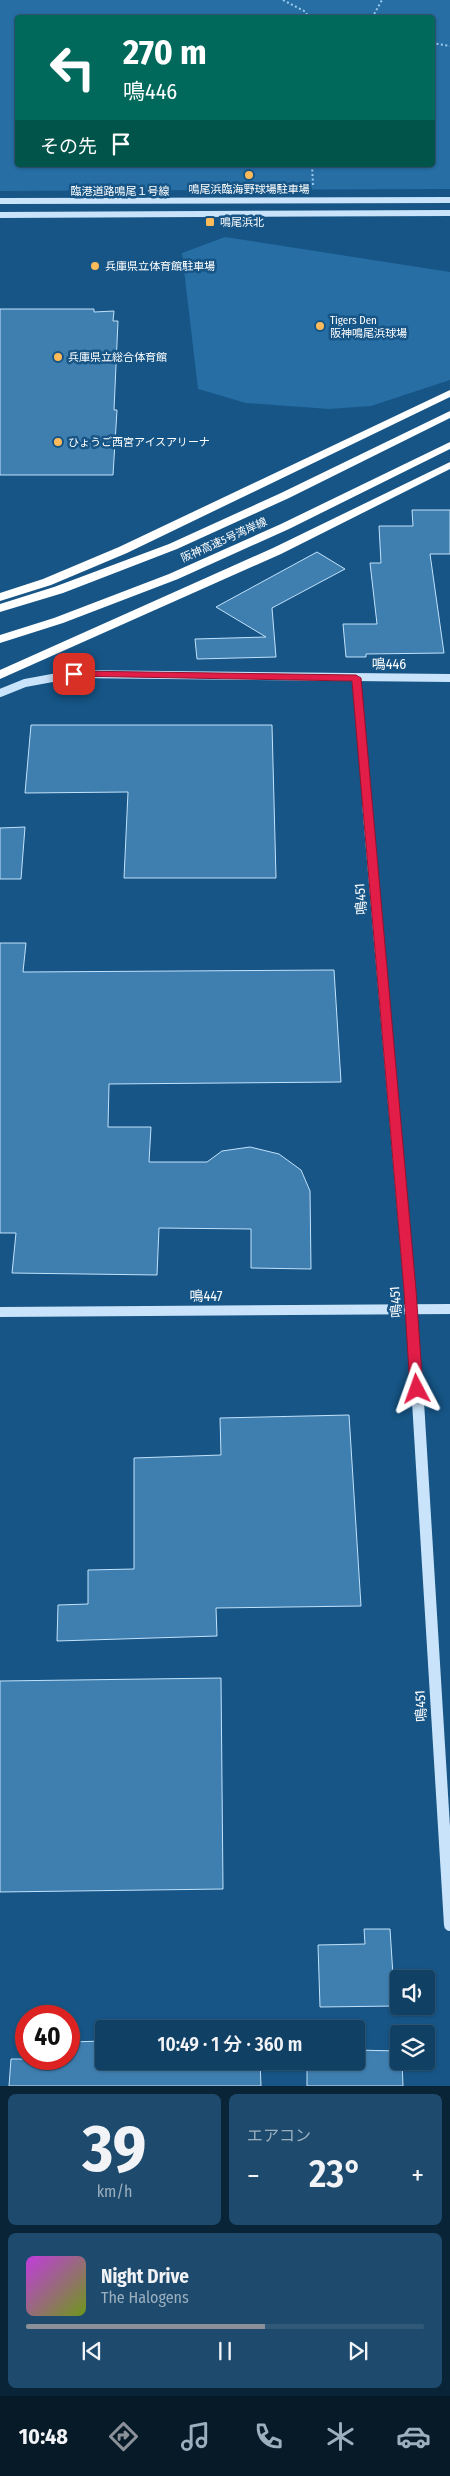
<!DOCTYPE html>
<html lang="ja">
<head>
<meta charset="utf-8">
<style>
	:root { --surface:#104064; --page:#1e4b6d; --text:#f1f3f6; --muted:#9cafbf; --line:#305978; --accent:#8c9099 }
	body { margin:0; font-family:"Fira Sans Condensed","Noto Sans JP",sans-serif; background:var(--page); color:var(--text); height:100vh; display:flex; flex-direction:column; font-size:19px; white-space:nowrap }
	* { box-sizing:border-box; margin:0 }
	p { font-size:16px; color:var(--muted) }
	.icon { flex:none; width:28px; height:28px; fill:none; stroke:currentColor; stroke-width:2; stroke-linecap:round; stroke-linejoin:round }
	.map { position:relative; height:2086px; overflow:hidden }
	.sheet { display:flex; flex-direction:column; gap:8px; padding:8px; background:#092337; flex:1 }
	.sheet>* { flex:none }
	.top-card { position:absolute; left:15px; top:15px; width:420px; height:152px; border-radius:5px; box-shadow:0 1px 4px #0004,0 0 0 1px var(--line); background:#00695c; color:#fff; overflow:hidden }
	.controls { position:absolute; left:390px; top:1970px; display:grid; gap:10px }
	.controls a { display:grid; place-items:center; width:45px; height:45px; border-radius:5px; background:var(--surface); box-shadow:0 1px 4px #0004,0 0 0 1px var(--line); font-size:25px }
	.speed { position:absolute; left:15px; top:2005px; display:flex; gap:10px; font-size:25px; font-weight:700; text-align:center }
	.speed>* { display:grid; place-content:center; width:65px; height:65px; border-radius:50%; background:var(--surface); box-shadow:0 1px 4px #0004,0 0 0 1px var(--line); line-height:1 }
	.speed .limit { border:8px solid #d22; background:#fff; color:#111 }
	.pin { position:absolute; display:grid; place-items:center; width:42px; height:42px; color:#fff; margin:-21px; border-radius:10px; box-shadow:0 2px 8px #0006 }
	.me { position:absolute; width:55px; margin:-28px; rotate:356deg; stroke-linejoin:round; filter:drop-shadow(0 0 4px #0008) }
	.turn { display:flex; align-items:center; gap:18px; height:105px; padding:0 25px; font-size:22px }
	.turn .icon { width:65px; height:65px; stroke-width:2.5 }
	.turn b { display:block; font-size:35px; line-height:42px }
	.then { display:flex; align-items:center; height:48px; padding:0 25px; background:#0003; gap:10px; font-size:19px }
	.big { font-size:38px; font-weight:600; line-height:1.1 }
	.sheet .tile { flex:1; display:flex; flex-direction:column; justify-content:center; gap:8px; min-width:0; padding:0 18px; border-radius:8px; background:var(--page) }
	.sheet .dial { align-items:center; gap:0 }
	.dial b { font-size:65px; line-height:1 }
	.song { display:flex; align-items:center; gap:15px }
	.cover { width:60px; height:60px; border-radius:8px; background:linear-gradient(135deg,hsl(290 70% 55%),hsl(80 70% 35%)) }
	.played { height:5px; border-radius:2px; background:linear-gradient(90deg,var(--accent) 60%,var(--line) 60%) }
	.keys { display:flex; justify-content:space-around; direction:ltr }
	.heat { display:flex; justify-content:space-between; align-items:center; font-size:28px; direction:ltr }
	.sheet .tiles { flex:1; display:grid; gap:8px; grid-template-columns:1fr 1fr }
	.tile:last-child { grid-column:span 2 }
	.trip { position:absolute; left:95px; top:2020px; width:270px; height:50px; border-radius:5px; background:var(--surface); box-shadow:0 1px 4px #0004,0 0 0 1px var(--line); font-weight:600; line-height:50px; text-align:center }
	.tab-bar { display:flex; height:80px; justify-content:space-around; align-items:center; background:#061a28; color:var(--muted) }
	.tab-bar .icon { width:35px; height:35px }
	.tab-bar .active { color:var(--accent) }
	.tab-bar b { font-size:22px; color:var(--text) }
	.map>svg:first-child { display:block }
	.green { fill:#266ea4; fill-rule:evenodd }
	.building { fill:#3f7fb0; stroke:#c2e2fa }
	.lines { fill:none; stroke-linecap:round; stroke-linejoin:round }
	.path { stroke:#9ccbee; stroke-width:2; stroke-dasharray:2 2.5; stroke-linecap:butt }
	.secondary-far3 { stroke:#c9e4fa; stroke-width:6 }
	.secondary-far2 { stroke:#c9e4fa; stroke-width:8 }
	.secondary-far1 { stroke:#c9e4fa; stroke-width:10 }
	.secondary { stroke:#c9e4fa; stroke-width:12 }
	.highway { fill:#fff; fill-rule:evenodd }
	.route { fill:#e11d48; stroke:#92132f }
	.poi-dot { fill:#ffbb59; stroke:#165586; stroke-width:2 }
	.labels { text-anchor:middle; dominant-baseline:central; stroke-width:5; stroke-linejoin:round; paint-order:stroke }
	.far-poi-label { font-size:11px; fill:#fff; stroke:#165586; text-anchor:start }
	.far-street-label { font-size:11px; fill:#fff; stroke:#165586 }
	.street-label { font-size:14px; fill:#fff; stroke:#165586 }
</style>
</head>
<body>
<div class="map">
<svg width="450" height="2086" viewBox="0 0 450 2086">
	<rect width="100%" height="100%" fill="#165586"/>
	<g class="green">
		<path d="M0 0H450V189L0 191ZM18 18H432V165H18Z"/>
		<polygon points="225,237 450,272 450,380 371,406 329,409 246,403 198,389 182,253"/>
	</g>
	<g class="building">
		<polygon points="0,309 94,309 94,312 114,311 113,321 118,321 114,410 117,410 113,475 0,475"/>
		<polygon points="412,510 450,510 450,554 430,554 444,653 366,654 366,657 346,657 343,624 377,624 370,563 381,563 379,526 413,526"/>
		<polygon points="317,552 345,569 272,608 276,657 197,659 195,639 266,637 216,607"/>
		<polygon points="31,725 272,725 276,878 124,878 128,792 25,793"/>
		<polygon points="25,827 21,879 0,879 0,828"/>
		<polygon points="0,943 26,943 23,972 334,970 341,1082 109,1084 108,1127 151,1127 149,1162 207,1162 222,1151 250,1147 279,1154 301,1170 310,1191 311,1269 251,1268 251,1229 159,1228 157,1275 12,1273 16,1233 0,1233"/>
		<polygon points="349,1415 361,1606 216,1608 217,1636 57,1641 58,1605 88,1604 88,1570 134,1569 134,1458 221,1455 220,1418"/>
		<polygon points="221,1678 223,1889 0,1892 0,1681"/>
		<polygon points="364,1929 390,1929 395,2006 320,2007 318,1945 365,1944"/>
		<polygon points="104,2041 104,2061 260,2061 261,2086 9,2086 11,2059 69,2059 69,2042"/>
		<polygon points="356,2050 399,2051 399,2061 402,2061 403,2086 307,2086 307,2061 356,2061"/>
	</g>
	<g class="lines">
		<g class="path">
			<polyline points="283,0 306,12 308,18"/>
			<polyline points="372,18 382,0"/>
			<polyline points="432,43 450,46"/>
			<polyline points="312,165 313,185"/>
		</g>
		<g class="secondary-far3">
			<polyline points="0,201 450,200"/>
			<polyline points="0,215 450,213"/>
		</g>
		<g class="secondary-far2">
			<polyline points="356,678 367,804"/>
			<polyline points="0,693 25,683 74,674 450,678"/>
		</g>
		<g class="secondary-far1">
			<polyline points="367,803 416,1371"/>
			<polyline points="0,1312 450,1309"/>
		</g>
		<polyline class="secondary" points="416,1369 450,1925"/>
		<g class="highway">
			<polygon points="450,390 450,397 127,553 51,585 0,601 0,593 43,579 119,547"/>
			<polygon points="450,411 450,418 289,498 177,549 63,593 0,612 0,604 54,587 169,544 281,493"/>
			<polygon points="450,442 450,449 289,529 178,579 63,623 0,643 0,635 54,618 169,574 281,524"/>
			<polygon points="450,462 450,469 281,554 0,679 0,670 273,548"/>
		</g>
	</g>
	<polygon class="route" points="74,671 356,675 361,678 416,1290 423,1389 421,1393 417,1394 410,1389 404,1290 352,681 71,676 71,672"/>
	<g class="poi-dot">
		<circle cx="249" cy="175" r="5"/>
		<rect x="205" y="217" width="10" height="10" rx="2.5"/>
		<circle cx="95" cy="266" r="5"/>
		<circle cx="320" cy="326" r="5"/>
		<circle cx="58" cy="357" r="5"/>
		<circle cx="58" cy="442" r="5"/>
	</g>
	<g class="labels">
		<g class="far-poi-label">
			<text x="249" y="189" text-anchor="middle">鳴尾浜臨海野球場駐車場</text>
			<text x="220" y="222">鳴尾浜北</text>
			<text x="105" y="266">兵庫県立体育館駐車場</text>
			<text x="330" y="320">Tigers Den<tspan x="330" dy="13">阪神鳴尾浜球場</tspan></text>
			<text x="68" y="357">兵庫県立総合体育館</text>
			<text x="68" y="442">ひょうご西宮アイスアリーナ</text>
		</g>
		<g class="far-street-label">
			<text x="120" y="191">臨港道路鳴尾１号線</text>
			<text transform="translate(224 540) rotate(-24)">阪神高速5号湾岸線</text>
		</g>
		<g class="street-label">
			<text x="389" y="664">鳴446</text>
			<text transform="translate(361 899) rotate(-95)">鳴451</text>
			<text x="206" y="1296">鳴447</text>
			<text transform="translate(396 1302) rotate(-95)">鳴451</text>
			<text transform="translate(421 1706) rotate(-94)">鳴451</text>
		</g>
	</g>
</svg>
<div class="controls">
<a><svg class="icon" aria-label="sound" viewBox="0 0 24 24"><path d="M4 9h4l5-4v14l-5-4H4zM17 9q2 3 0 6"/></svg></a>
<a><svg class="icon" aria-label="layers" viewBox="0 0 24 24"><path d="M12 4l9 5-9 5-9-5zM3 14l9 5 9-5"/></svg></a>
</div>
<div class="speed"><div class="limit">40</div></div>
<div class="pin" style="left:74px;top:674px;background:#d93025"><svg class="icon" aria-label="arrive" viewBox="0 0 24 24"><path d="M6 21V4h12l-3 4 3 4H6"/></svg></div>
<svg class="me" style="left:417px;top:1389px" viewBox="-20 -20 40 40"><path d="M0-17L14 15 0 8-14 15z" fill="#e11d48" stroke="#fff" stroke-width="4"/></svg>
<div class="trip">10:49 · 1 分 · 360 m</div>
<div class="top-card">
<div class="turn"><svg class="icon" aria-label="left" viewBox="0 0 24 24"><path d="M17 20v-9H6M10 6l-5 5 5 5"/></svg><div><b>270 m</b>鳴446</div></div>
<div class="then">その先<svg class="icon" aria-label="arrive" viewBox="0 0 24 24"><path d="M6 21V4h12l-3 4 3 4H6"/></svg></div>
</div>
</div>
<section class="sheet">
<div class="tiles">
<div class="tile dial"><b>39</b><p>km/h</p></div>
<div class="tile"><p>エアコン</p>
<div class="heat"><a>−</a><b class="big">23°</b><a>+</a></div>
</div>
<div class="tile">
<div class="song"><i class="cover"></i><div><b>Night Drive</b><p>The Halogens</p></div></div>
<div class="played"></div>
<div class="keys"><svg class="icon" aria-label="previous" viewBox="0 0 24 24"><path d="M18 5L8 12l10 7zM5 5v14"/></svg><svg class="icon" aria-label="pause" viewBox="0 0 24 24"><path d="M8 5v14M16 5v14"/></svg><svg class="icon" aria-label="next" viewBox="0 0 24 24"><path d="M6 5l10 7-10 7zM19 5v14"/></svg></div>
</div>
</div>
</section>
<nav class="tab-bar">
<b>10:48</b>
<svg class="icon active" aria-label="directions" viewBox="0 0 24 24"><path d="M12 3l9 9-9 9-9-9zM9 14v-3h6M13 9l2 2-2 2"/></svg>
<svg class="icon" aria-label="music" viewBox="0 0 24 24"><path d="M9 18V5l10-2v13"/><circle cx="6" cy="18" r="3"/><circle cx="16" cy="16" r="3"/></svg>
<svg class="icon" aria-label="phone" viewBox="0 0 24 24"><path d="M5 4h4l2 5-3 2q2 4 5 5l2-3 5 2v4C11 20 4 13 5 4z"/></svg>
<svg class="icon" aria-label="climate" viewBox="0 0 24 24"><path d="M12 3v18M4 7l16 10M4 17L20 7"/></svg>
<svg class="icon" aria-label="car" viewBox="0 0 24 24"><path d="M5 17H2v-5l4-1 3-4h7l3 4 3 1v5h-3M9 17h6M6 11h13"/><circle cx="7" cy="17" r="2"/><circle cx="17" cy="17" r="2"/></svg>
</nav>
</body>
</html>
